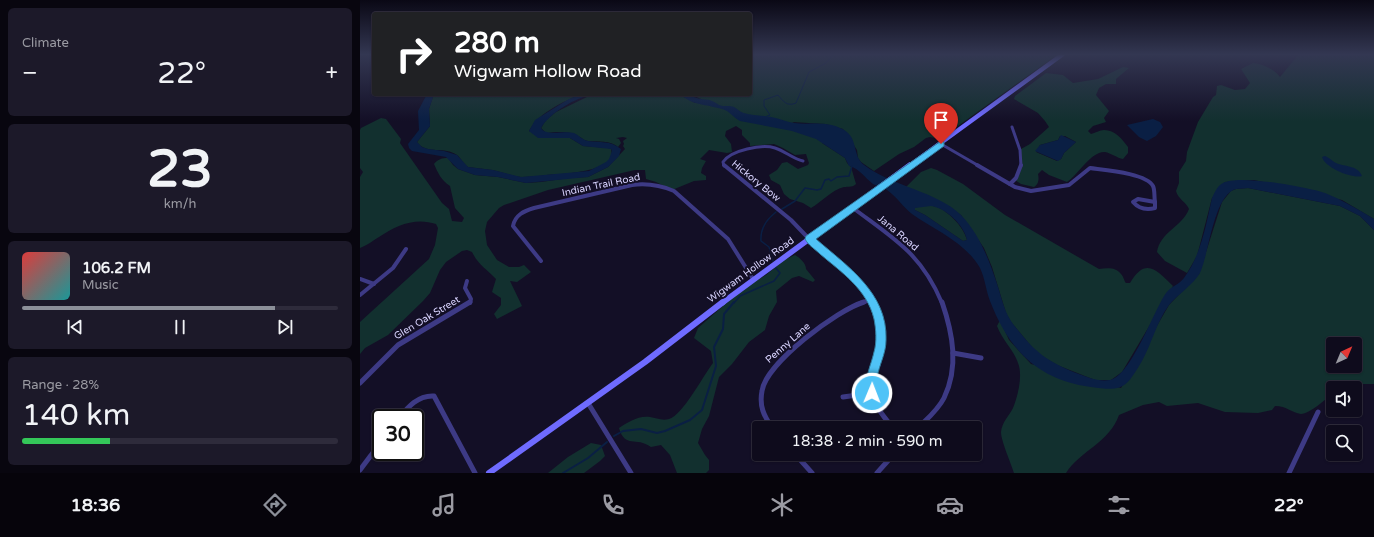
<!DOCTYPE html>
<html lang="en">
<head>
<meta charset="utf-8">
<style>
	:root { --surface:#0e0b1c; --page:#1c1929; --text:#f1f3f6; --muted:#9b9ba3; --line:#2e2b3b; --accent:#8c9099 }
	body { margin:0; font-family:"Varela Round",sans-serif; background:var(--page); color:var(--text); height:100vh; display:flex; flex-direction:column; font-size:15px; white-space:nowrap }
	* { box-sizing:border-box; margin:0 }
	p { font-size:13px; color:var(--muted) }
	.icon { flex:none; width:22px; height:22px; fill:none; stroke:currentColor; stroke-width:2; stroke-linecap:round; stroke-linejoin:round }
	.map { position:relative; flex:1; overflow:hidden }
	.sheet { display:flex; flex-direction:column; gap:8px; padding:8px; background:#08060f; width:360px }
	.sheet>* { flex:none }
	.hud { position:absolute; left:12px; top:12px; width:380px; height:84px; border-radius:4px; box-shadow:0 1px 3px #0004,0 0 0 1px var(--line); background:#202124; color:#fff; overflow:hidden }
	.needle { width:26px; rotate:44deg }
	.tools { position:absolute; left:966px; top:337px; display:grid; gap:8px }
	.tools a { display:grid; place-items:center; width:36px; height:36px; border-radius:4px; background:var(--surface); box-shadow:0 1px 3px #0004,0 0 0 1px var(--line); font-size:20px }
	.speed { position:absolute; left:12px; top:409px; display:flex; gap:8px; font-size:20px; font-weight:700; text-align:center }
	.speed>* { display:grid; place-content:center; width:52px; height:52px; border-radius:50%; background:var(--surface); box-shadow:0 1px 3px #0004,0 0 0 1px var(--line); line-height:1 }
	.speed .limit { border:2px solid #111; border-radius:6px; background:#fff; color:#111 }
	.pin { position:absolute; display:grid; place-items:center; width:34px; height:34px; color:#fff; margin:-41px -17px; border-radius:50% 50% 50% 0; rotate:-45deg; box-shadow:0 0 4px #0007 }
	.pin .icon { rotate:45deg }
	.me { position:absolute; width:44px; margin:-22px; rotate:1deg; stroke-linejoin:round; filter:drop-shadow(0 0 3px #0008) }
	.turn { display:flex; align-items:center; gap:14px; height:84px; padding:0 16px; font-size:18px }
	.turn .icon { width:52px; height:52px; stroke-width:2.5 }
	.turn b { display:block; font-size:28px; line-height:34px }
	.big { font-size:30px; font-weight:600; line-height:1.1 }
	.sheet .tile { flex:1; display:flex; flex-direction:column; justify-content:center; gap:6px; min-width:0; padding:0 14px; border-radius:6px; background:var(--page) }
	.sheet .dial { align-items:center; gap:0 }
	.dial b { font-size:52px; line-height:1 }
	.song { display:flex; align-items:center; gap:12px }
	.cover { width:48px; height:48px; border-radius:6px; background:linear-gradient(135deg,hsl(0 70% 55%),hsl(180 70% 35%)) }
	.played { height:4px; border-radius:2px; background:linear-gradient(90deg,var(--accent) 80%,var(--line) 80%) }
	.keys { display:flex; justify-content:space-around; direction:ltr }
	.heat { display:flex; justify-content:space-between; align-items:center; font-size:22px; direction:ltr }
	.charge { height:6px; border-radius:3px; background:linear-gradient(90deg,#34c759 28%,var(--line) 0) }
	.trip { position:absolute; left:392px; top:421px; width:230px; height:40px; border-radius:4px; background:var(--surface); box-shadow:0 1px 3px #0004,0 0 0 1px var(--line); font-weight:600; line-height:40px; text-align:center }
	.tabs { display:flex; height:64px; justify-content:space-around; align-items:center; background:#06040b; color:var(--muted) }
	.tabs .icon { width:28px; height:28px }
	.tabs .current { color:var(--accent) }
	.tabs b { font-size:18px; color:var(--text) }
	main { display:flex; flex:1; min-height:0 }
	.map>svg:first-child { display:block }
	.green { fill:#12302f; fill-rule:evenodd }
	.water { fill:#0a1f44; fill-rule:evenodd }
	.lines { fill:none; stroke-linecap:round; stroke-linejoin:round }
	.stream-far2 { stroke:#0a1f44; stroke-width:1 }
	.stream-far1 { stroke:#0a1f44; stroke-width:1.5 }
	.stream { stroke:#0a1f44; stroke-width:2 }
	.street-far2 { stroke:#3d3a85; stroke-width:3 }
	.street-far1 { stroke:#3d3a85; stroke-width:4 }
	.street { stroke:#3d3a85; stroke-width:5 }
	.secondary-far2 { stroke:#6f6bff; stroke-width:4.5 }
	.secondary-far1 { stroke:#6f6bff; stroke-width:5.5 }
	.secondary { stroke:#6f6bff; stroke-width:6 }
	.route { fill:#4fc3f7; stroke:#337fa1 }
	.labels { text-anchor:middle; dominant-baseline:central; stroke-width:4; stroke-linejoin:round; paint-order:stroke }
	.street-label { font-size:10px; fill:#d9d4ff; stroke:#130f26 }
</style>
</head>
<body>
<main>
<section class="sheet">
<div class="tile"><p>Climate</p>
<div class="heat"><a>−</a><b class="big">22°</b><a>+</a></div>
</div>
<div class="tile dial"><b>23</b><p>km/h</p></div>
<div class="tile">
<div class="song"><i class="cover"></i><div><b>106.2 FM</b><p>Music</p></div></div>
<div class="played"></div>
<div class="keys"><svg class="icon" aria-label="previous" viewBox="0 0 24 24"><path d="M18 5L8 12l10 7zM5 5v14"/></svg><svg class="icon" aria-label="pause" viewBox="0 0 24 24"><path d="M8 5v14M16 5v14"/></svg><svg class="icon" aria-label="next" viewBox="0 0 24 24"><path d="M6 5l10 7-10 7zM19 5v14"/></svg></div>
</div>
<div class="tile"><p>Range · 28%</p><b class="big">140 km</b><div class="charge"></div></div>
</section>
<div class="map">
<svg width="1014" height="473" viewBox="0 0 1014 473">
	<rect width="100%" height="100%" fill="#130f26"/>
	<g class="green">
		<path d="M390 54H698L580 139 570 137 566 138 554 147 539 154 514 171 501 162 498 158 497 150 483 129 465 124 432 122 467 139 462 143 485 158 487 163 491 167 496 184C492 188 490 186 484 187 471 190 462 202 451 208L443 203 430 199 424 194 420 185 411 180 409 175 417 170 422 163 427 162 438 169 448 165 449 163 446 154 435 155 423 148 414 144 390 146V143L382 135V130L376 126 366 131 365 136 371 144 372 152 367 153 349 150 340 159 346 161 342 168 341 173 346 176V180L334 181 312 190 296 182 286 179 285 170H275L188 190 144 205 139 208 127 222 125 231 127 245 137 260 149 267H159L164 265 171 272 157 282 150 281 162 306 137 319 134 314 141 305V298L132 292 136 279C126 268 119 266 112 252L107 250 102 251 86 262 80 270 70 293 63 301 28 335 5 348 0 354V322L69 259 75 245 78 228 76 224C56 217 36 225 19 237 12 241 8 245 0 248V177L3 172 0 168V130L1 128 21 118 26 119 41 139 40 143 82 203 89 209 92 221 102 222 104 218 95 208 90 186C81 180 78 173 74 164 78 159 82 158 88 158L93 165 98 169 115 175 138 177 166 183 181 182 209 178 228 177 248 167 265 149 263 146 264 144 263 141 267 138 263 137 256 138 259 139 261 143 258 147C250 140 238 142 228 141 222 140 219 135 214 134 206 131 195 132 186 133L181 128 186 120 196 112 229 96 246 94H319L335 103 341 99 330 94H390Z"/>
		<path d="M939 54H1014V219L982 200 894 180 865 182 852 198 837 256 827 273 805 261 797 252C800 232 822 227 829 209 826 202 818 199 816 191L819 183V172L826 161 827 152 838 122 853 97 856 95 857 86 861 85 875 90 885 89 890 83 881 69 893 63C903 64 914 69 920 77Z"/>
		<path d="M763 67 769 68 756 79V84H746L739 88 736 95 749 111 744 118 746 122 733 126 728 131 731 134C735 133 740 130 744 130 755 130 762 139 768 147V153L763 159C757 158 751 153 745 152 731 151 718 175 707 182L689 175 682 170 678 174C679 178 679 184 674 187L661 184 655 180 660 173 661 149 670 144 689 127 685 121 678 113 654 99 655 96 686 73 703 75 713 83 738 79ZM700 136H705L716 142 704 153 701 159 697 161 676 152 680 145 698 140Z"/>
		<path d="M74 94H222C202 102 180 112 169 131L187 138H210L223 146 248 148 251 149C258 173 200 174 187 175 179 176 170 177 162 177 152 176 142 172 132 170 124 169 116 168 108 167 103 164 101 158 97 155 85 146 66 155 57 142L70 126 69 109Z"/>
		<path d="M571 168 577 170 603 184 645 215 739 269C747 268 756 267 761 274 764 277 764 281 766 283H770C786 256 797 271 813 286L762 372 751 380H735L697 365 677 353 651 322 646 313 632 267 624 248 601 215 580 202 546 187 561 172Z"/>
		<path d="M888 188 980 206 1000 216 1014 230V384H1003L996 390 995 388H973V394C965 399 950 414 941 414 932 413 927 406 915 406L912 410 898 413 865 412 838 403 807 406 799 402 783 405 759 415C750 442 720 451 706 473H654C651 463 641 441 641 432 642 422 649 416 653 408 658 396 663 375 658 363 654 350 642 340 637 326L640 320 649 340 671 364 761 388 809 305 839 274 862 202 871 191 876 189ZM973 344H995V366H973Z"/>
		<path d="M560 206C564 206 569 205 573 206 586 208 604 227 607 240L603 241 565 215 555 210V208Z"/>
		<path d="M435 255C440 258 446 263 446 269L455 280 453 282 439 276 432 278 416 291 417 302 409 316 405 330 389 342 372 364 359 377 349 416 342 429 338 443 345 455 349 460V470L346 473H317L310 455 301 445 291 447C276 436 265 449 259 428 268 422 279 415 290 417 296 418 302 421 309 419 322 416 343 376 353 363L351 351 334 338 338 328 371 299 390 284 406 275 424 260Z"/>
		<polygon points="231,443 241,445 245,456 240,461 224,473 188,473 208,457"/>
	</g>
	<g class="water">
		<path d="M67 94H74L69 109 70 126 57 142 62 147 68 149 84 151 97 155 108 167 133 170 161 177 229 171 246 162 249 159 252 151 251 149 223 146 210 138H178L169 131 175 120 209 99 222 94H246C240 96 233 95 227 96 212 100 189 114 181 128 186 137 204 130 214 133 219 135 222 140 228 141 240 143 250 140 261 149L259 156 248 167 228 177 166 183 138 177 115 175 98 169 86 157 52 151 49 148 48 144 59 130 58 111Z"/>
		<path d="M319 94C331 94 331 97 341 99 345 100 349 99 352 101 355 102 357 104 359 105 364 107 370 105 374 107 378 109 380 112 384 113 393 116 402 115 411 117 419 118 426 122 434 123 449 125 465 121 480 128 500 136 491 155 504 165 532 186 578 192 601 215 620 235 630 262 638 287 642 300 645 313 653 324 674 351 684 360 716 373 727 377 738 382 750 380 771 376 794 310 806 293 811 286 819 285 824 278 841 255 846 225 852 198 855 192 857 186 863 183 877 174 948 187 965 193 982 200 998 209 1014 219V230L1000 216 980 206 888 188C883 189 877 188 873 190 853 201 849 253 840 273 834 284 817 295 809 305 797 321 792 343 782 361 766 388 763 392 731 387 678 380 649 350 630 301 626 291 625 278 620 268 606 243 575 230 552 214 543 207 537 197 527 190 523 187 518 187 513 184 504 177 500 169 489 166L485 158 456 139 432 131 380 121C374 118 372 114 367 111 363 108 342 105 336 103 330 102 324 97 319 94ZM571 206C586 208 604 225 607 240L603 241 565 215 555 210V208Z"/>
		<polygon points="793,119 800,122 803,127 796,136 787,141 779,137 767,125"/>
		<polygon points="701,135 716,142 704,153 701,159 698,161 675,151 680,145 698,140"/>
		<path d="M965 156C970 158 972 161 976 163 985 167 998 165 1002 176 993 179 965 168 962 157Z"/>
	</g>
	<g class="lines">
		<path class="stream-far2" d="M407 116 410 115 404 106V100L418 95C423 101 427 107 436 103L449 72 466 63 474 54"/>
		<g class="stream-far1">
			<polyline points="422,209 435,201 445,188 457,190 461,189 465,180 469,179 471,181 477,177 489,176 492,166"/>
			<path d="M413 261 409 247 401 241C400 229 407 219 416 212"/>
			<polyline points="374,303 380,296 414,281 420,273 415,267"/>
		</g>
		<g class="stream">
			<polyline points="254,436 263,431 281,429 297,433 305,431 330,420 342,410 356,366 354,347 363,329 364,314 374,302"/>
			<polyline points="203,473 228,458 247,442"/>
		</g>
		<g class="street-far2">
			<polyline points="652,127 660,150 661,166"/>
			<polyline points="581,144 619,166"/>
			<path d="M364 166 363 162C371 150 402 144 415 148 425 151 433 159 443 161"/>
		</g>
		<g class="street-far1">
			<polyline points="364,165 431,220 452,242 500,282 512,303"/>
			<path d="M617 165 655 187 671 191 709 185 730 168C744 170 786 173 793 186 795 190 794 197 795 202"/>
			<polyline points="650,184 656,178 661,165"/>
			<path d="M778 199 795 202V208C787 210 779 209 773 202Z"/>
			<path d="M493 208C534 239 561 253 582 303"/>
			<path d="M181 261 153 226C155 215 164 211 174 208L272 185C287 183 300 185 314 191L368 239 393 279"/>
			<polyline points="0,279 14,284"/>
			<polyline points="107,281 105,288 111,299 110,303"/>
			<polyline points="0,295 33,268 46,249"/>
			<polyline points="500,303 511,300"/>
		</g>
		<g class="street">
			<path d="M512 302C519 318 524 336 519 354 516 367 510 380 512 393 515 407 525 418 533 428"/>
			<polyline points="593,353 621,358"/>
			<polyline points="0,383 38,345 110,302"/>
			<polyline points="483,397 512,393"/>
			<polyline points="228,403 271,473"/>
			<path d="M39 418C48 407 58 395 74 396L115 473"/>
			<path d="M412 428C404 416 399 406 402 391 406 363 477 310 504 302"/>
			<path d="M558 428C567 419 578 410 584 398 599 367 593 334 582 302"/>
			<polyline points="435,454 452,473"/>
			<polyline points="0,470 21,442"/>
			<polyline points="517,473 534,454"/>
			<polyline points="929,473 958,412"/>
		</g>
		<polyline class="secondary-far2" points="549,166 703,54"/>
		<polyline class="secondary-far1" points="362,303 550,165"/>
		<polyline class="secondary" points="129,473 285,362 363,302"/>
	</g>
	<linearGradient id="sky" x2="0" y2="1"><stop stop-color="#0a0815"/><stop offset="0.45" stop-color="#333752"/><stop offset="1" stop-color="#333752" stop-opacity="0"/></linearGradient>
	<rect width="1014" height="121" fill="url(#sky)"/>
	<path class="route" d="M581 141 584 142V146L456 239C487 266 528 293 526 340 526 352 521 361 518 373 517 381 520 389 516 397L512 398 508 397C502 382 511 366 514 352 517 342 516 329 514 319 507 289 481 272 460 254 455 249 448 245 445 239L446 236Z"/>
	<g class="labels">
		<g class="street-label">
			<text transform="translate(396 181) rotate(39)">Hickory Bow</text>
			<text transform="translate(241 185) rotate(-12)">Indian Trail Road</text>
			<text transform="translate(538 233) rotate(40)">Jana Road</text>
			<text transform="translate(391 270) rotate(-36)">Wigwam Hollow Road</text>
			<text transform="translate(67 318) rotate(-31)">Glen Oak Street</text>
			<text transform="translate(428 343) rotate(-41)">Penny Lane</text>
		</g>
	</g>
</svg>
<div class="tools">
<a><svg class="needle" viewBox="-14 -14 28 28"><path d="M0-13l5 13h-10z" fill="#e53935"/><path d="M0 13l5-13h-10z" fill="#9b9ba3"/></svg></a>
<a><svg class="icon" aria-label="sound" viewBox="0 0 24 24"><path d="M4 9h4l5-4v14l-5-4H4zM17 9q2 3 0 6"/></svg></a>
<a><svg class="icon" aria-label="search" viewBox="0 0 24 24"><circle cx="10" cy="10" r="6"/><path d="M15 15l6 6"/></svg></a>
</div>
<div class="speed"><div class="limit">30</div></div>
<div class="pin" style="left:581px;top:144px;background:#d93025"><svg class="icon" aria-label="arrive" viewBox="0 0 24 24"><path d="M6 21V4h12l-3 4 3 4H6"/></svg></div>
<svg class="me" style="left:512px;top:393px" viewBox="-20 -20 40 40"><circle r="17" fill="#4fc3f7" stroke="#fff" stroke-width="3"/><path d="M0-11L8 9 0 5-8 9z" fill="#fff"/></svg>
<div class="trip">18:38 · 2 min · 590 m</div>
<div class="hud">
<div class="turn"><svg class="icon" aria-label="right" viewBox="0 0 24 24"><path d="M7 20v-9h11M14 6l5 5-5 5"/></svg><div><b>280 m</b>Wigwam Hollow Road</div></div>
</div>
</div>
</main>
<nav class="tabs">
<b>18:36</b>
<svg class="icon current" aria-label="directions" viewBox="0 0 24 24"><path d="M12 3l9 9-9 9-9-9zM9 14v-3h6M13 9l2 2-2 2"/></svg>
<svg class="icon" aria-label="music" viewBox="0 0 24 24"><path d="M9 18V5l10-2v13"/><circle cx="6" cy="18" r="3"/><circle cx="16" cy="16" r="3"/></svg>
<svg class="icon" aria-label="phone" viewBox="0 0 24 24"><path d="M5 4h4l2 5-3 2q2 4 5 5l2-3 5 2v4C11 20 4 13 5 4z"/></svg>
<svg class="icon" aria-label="climate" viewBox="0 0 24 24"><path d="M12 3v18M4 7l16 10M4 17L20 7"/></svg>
<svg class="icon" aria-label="car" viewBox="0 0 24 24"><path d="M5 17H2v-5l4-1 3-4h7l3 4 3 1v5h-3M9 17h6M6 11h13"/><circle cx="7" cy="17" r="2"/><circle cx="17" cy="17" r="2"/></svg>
<svg class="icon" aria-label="filters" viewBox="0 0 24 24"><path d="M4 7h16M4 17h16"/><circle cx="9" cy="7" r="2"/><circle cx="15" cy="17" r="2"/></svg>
<b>22°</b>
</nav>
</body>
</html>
